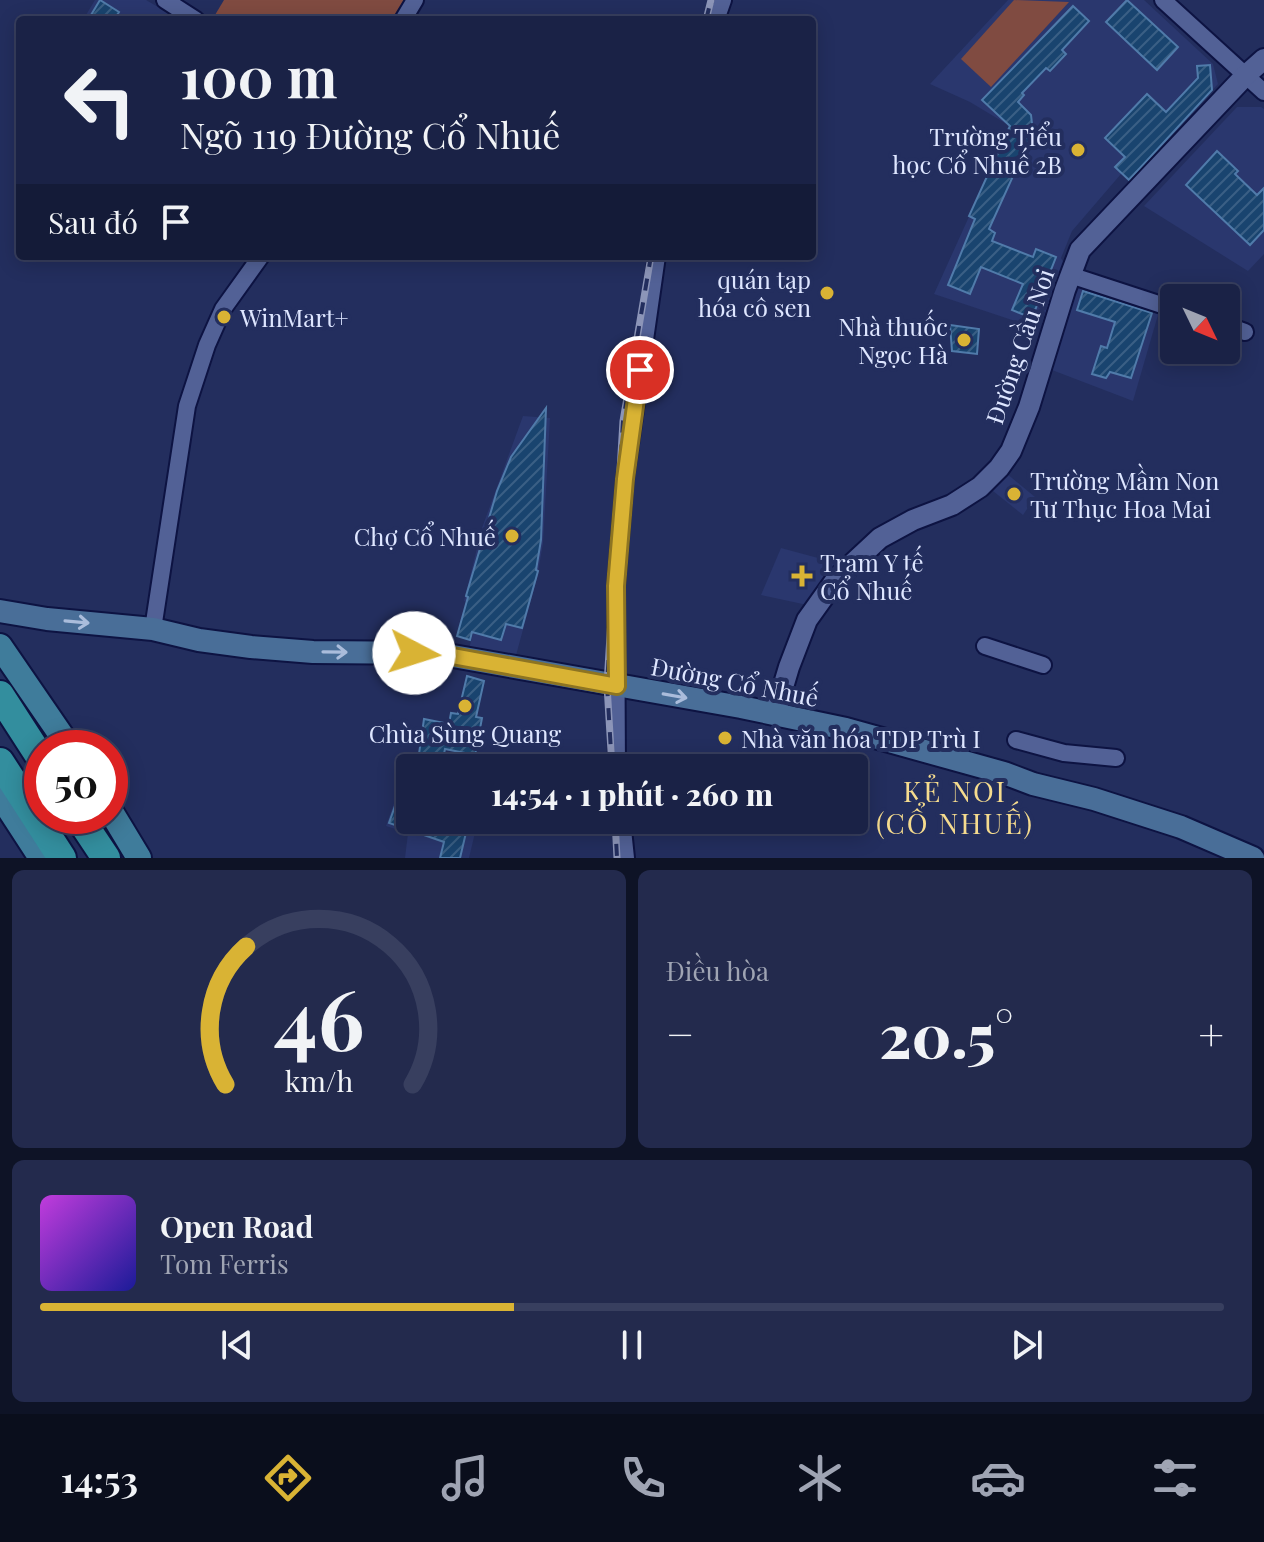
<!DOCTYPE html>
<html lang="vi">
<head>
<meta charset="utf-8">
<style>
	:root { --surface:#1a2246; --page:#232a4d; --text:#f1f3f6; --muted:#9fa4b3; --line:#383f5f; --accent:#d9b334 }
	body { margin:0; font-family:"Playfair Display",serif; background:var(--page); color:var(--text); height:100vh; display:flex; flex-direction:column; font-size:30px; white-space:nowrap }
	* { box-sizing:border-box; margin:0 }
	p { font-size:26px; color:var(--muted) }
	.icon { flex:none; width:44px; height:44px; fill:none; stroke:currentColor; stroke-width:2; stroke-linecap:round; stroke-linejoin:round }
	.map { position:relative; height:858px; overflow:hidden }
	.details { display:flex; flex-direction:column; gap:12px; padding:12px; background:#0e1326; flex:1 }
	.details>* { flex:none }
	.hud { position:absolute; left:16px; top:16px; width:800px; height:244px; border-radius:8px; box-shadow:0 4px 20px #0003,0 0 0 2px var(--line); background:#1a2246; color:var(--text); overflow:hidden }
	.needle { width:52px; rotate:133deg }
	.tools { position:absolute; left:1160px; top:284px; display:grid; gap:16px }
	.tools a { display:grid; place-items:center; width:80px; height:80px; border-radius:8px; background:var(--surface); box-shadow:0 4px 20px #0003,0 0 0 2px var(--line); font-size:40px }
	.speed { position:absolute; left:24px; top:730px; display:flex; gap:16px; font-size:40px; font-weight:700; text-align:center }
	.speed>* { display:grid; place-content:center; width:104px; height:104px; border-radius:50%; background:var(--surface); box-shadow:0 4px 20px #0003,0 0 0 2px var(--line); line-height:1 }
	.speed .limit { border:12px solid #d22; background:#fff; color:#111 }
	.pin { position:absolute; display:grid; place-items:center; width:68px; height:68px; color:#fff; margin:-34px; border:4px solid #fff; border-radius:50%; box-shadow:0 2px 8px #0007 }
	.me { position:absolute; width:88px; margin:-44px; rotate:95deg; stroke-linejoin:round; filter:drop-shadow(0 0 6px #0008) }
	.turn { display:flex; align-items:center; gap:28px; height:168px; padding:0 32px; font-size:36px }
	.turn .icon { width:104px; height:104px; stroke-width:2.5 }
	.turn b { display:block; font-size:56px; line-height:68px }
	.then { display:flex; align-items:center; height:76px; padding:0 32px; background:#0003; gap:16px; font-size:30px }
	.big { font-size:60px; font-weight:800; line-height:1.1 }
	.details .widget { flex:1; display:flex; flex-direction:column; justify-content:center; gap:12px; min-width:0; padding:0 28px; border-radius:12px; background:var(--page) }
	.details .dial { align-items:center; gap:0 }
	.dial svg { height:208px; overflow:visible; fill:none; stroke:var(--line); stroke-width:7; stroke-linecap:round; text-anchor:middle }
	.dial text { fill:var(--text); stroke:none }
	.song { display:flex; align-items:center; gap:24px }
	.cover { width:96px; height:96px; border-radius:12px; background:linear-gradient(135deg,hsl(290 70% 55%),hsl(240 70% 35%)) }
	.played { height:8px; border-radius:4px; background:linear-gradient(90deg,var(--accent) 40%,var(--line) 40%) }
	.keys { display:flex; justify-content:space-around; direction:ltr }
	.heat { display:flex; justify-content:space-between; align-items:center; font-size:44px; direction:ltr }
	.details .tiles { flex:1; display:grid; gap:12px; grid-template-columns:1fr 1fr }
	.widget:last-child { grid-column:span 2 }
	.trip { position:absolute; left:396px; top:754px; width:472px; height:80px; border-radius:8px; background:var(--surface); box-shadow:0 4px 20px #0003,0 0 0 2px var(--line); font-weight:800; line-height:80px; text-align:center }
	.tabs { display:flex; height:128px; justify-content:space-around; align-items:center; background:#0a0e1c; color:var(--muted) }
	.tabs .icon { width:56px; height:56px }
	.tabs .current { color:var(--accent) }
	.tabs b { font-size:36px; color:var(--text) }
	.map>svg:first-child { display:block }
	.built { fill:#2a376e }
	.green { fill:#804b41 }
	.building { fill:url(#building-hatch); stroke:#507baa; stroke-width:2 }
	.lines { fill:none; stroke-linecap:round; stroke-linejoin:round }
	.minor-casing { stroke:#0d1342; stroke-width:20 }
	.tertiary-casing { stroke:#0d1342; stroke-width:24 }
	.secondary-casing { stroke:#0d1342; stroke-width:26 }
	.primary-casing { stroke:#0d1342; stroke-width:28 }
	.motorway-casing { stroke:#0d1342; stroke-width:32 }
	.minor { stroke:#526196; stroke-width:16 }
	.tertiary { stroke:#526196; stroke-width:20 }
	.secondary { stroke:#496e98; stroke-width:22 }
	.primary { stroke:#3f7c9b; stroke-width:24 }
	.motorway { stroke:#338e9e; stroke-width:28 }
	.rail-casing { stroke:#8c95b8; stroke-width:7 }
	.rail { stroke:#232e5e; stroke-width:4; stroke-dasharray:12; stroke-linecap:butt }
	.oneway { stroke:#aabcdb }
	.route-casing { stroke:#8d7422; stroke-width:20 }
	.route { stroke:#d9b334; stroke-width:14 }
	.poi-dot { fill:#d9b334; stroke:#232e5e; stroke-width:3 }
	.labels { text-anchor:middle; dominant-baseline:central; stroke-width:8; stroke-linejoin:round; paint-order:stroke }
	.poi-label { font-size:24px; fill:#dee6ff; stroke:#232e5e; text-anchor:end }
	.street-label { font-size:24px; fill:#dee6ff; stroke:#232e5e }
	.quarter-label { font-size:28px; letter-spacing:2px; fill:#f5db8e; stroke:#232e5e }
</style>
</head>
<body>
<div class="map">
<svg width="1264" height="858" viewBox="0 0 1264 858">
	<defs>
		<pattern id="building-hatch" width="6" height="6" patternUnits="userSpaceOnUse" patternTransform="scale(2)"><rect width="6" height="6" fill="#19446f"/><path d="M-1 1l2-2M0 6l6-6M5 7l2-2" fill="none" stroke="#3a5f85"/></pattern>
	</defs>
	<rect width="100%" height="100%" fill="#232e5e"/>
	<g class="built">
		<polygon points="95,0 146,0 180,20 83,20"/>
		<polygon points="1008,0 1144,0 1213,64 1218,84 1129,180 1121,174 1072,231 1061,258 1065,265 1039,329 934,294 1010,126 970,102 930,84"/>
		<polygon points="1237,107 1261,107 1264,109 1264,254 1248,271 1144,206"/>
		<polygon points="1079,282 1160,308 1133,401 1052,370"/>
		<polygon points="523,416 550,418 543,543 537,578 515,659 469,649 480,606 464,601 482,528"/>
		<polygon points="1006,473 1035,497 1023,515 993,491"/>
		<polygon points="781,548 844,565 812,606 761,595"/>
		<polygon points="398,792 410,794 410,820 478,820 469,858 405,858 408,833 386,826"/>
	</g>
	<g class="green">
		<polygon points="224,0 407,0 395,20 212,20"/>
		<polygon points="1014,0 1069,2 991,87 961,59"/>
	</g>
	<g class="building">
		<polygon points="100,0 119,12 114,20 88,20"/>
		<polygon points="1127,0 1178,47 1157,70 1106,22"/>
		<polygon points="1073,6 1089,21 1062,50 1066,54 1050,71 1046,68 1022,93 1024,95 1018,102 1031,115 1033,132 989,229 995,233 992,241 1033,257 1036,249 1056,257 1032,318 1012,310 1023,284 981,267 970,294 948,285 975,219 969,216 1010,126 982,100"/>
		<polygon points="1210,65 1212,90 1129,180 1115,167 1125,157 1105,138 1147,94 1166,112 1198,78 1197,66"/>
		<polygon points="1217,151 1238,171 1235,174 1257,195 1264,188 1264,230 1250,245 1186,185"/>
		<polygon points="1083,291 1152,313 1131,378 1110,372 1106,378 1092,374 1101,346 1107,348 1115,322 1077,310"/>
		<polygon points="950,325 979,329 977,354 952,351"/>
		<polygon points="546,408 541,540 536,570 538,571 522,628 506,624 501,640 472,632 470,640 457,636 468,597 466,596 497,491 511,457"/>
		<polygon points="467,676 484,681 476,717 482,718 475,755 445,749 441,768 417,768 424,719 449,724 451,713 458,714"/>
		<polygon points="395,806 410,811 410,820 447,831 449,820 469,820 460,858 440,858 444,842 389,823"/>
	</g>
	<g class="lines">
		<defs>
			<g id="minor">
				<polyline points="165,0 196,20"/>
				<polyline points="1163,0 1264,92"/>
				<polyline points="403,20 415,0"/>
				<polyline points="716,20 723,0"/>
				<polyline points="1070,275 1174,309"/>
				<polyline points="1226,325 1245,332"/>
				<polyline points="153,629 187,406 207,345 223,309 261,256"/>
				<polyline points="985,646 1043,665"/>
				<polyline points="1016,740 1064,753 1116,758"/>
				<polyline points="617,768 616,586 625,479 657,256"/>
				<polyline points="622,820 626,858"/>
			</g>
			<polyline id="tertiary" points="775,714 789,667 807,620 837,578 880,538 913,520 952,505 980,487 999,468 1011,451 1029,407 1065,290 1080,250 1246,75 1264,59"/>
			<polyline id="secondary" points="0,611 47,619 153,629 199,640 251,647 313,652 436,653 741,707 846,729 1004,773 1033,784 1094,799 1181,827 1253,858"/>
			<g id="primary">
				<polyline points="0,646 70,748"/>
				<polyline points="0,795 41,858"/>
				<polyline points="110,810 139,858"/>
			</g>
			<g id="motorway">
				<polyline points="0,695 42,760"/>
				<polyline points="0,762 62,858"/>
				<polyline points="78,816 106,858"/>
			</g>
		</defs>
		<use href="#minor" class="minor-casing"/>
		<use href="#tertiary" class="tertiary-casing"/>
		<use href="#secondary" class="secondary-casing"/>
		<use href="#primary" class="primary-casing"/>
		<use href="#motorway" class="motorway-casing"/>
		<use href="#minor" class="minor"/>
		<use href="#tertiary" class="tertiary"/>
		<use href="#secondary" class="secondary"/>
		<use href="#primary" class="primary"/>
		<use href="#motorway" class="motorway"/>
		<defs>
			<g id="rail">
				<polyline points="706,20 711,0"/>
				<polyline points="612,768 607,685 623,421 651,256"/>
				<polyline points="615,820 617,858"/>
			</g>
		</defs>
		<use href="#rail" class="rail-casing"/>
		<use href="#rail" class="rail"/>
	</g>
	<defs><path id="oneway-shaft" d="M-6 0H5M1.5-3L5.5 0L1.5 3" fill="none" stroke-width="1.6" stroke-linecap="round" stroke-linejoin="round" transform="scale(2)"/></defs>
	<g class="oneway">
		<use href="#oneway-shaft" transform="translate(77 622) rotate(5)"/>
		<use href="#oneway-shaft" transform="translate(335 652) rotate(1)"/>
		<use href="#oneway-shaft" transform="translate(675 696) rotate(10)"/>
	</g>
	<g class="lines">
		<defs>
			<polyline id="route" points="414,653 436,653 617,686 616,586 625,479 640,370"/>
		</defs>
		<use href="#route" class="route-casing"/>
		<use href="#route" class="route"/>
	</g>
	<g class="poi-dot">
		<circle cx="1078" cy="150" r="8"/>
		<circle cx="827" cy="293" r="8"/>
		<circle cx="224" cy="317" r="8"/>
		<circle cx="964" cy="340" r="8"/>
		<circle cx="1014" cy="494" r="8"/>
		<circle cx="512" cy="536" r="8"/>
		<path d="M798 564h8v8h8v8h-8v8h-8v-8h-8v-8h8z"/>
		<circle cx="465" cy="706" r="8"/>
		<circle cx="725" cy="738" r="8"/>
	</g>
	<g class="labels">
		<g class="poi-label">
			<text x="1062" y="136">Trường Tiểu<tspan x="1062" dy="28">học Cổ Nhuế 2B</tspan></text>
			<text x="811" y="279">quán tạp<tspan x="811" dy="28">hóa cô sen</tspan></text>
			<text x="240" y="317" text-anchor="start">WinMart+</text>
			<text x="948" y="326">Nhà thuốc<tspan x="948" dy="28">Ngọc Hà</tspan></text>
			<text x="1030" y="480" text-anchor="start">Trường Mầm Non<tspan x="1030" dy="28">Tư Thục Hoa Mai</tspan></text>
			<text x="496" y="536">Chợ Cổ Nhuế</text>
			<text x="820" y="562" text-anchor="start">Trạm Y tế<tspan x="820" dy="28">Cổ Nhuế</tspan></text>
			<text x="465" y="733" text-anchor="middle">Chùa Sùng Quang</text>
			<text x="741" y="738" text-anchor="start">Nhà văn hóa TDP Trù I</text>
		</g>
		<g class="street-label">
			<text transform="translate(1019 346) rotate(-71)">Đường Cầu Noi</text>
			<text transform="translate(735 681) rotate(11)">Đường Cổ Nhuế</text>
		</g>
		<g class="quarter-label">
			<text x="955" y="790">KẺ NOI<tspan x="955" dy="32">(CỔ NHUẾ)</tspan></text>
		</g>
	</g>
</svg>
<div class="tools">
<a><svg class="needle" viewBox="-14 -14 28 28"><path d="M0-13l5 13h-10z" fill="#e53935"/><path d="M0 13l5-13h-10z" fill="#9fa4b3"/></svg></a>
</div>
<div class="speed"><div class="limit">50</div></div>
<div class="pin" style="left:640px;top:370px;background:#d93025"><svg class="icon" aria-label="arrive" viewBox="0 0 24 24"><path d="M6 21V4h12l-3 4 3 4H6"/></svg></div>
<svg class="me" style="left:414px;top:653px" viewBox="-20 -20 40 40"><circle r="19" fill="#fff"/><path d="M0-13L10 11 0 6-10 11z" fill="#d9b334"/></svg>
<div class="trip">14:54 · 1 phút · 260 m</div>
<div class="hud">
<div class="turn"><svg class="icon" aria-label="left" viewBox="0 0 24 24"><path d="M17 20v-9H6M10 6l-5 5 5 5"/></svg><div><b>100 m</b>Ngõ 119 Đường Cổ Nhuế</div></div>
<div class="then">Sau đó<svg class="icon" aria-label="arrive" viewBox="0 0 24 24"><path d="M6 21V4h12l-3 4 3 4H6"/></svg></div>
</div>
</div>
<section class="details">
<div class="tiles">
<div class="widget dial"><svg viewBox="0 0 100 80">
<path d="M14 69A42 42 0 1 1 86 69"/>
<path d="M14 69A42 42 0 0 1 22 16" stroke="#d9b334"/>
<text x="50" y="56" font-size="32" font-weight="700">46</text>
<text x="50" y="72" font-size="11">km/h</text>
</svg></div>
<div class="widget"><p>Điều hòa</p>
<div class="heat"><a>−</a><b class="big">20.5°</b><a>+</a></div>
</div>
<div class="widget">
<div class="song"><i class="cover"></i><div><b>Open Road</b><p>Tom Ferris</p></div></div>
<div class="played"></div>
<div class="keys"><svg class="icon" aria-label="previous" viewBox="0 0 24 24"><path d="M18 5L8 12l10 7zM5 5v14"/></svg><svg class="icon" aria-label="pause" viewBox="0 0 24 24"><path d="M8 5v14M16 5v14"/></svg><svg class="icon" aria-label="next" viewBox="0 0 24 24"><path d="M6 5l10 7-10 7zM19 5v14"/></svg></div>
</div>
</div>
</section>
<nav class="tabs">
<b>14:53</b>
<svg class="icon current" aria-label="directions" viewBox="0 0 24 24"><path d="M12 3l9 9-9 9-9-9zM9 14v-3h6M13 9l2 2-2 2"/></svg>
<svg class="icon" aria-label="music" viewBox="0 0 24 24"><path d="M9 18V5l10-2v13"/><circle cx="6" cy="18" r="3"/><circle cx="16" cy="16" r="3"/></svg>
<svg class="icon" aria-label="phone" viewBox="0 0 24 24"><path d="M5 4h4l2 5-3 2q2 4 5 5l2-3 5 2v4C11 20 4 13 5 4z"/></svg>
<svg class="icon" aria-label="climate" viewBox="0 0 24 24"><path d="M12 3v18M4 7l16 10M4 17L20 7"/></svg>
<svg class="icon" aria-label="car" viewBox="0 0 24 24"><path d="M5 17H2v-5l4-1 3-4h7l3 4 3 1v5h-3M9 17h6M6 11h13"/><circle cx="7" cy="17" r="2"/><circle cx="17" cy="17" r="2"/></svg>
<svg class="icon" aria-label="filters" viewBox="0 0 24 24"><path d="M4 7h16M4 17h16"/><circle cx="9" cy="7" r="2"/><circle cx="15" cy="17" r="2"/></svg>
</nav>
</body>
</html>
